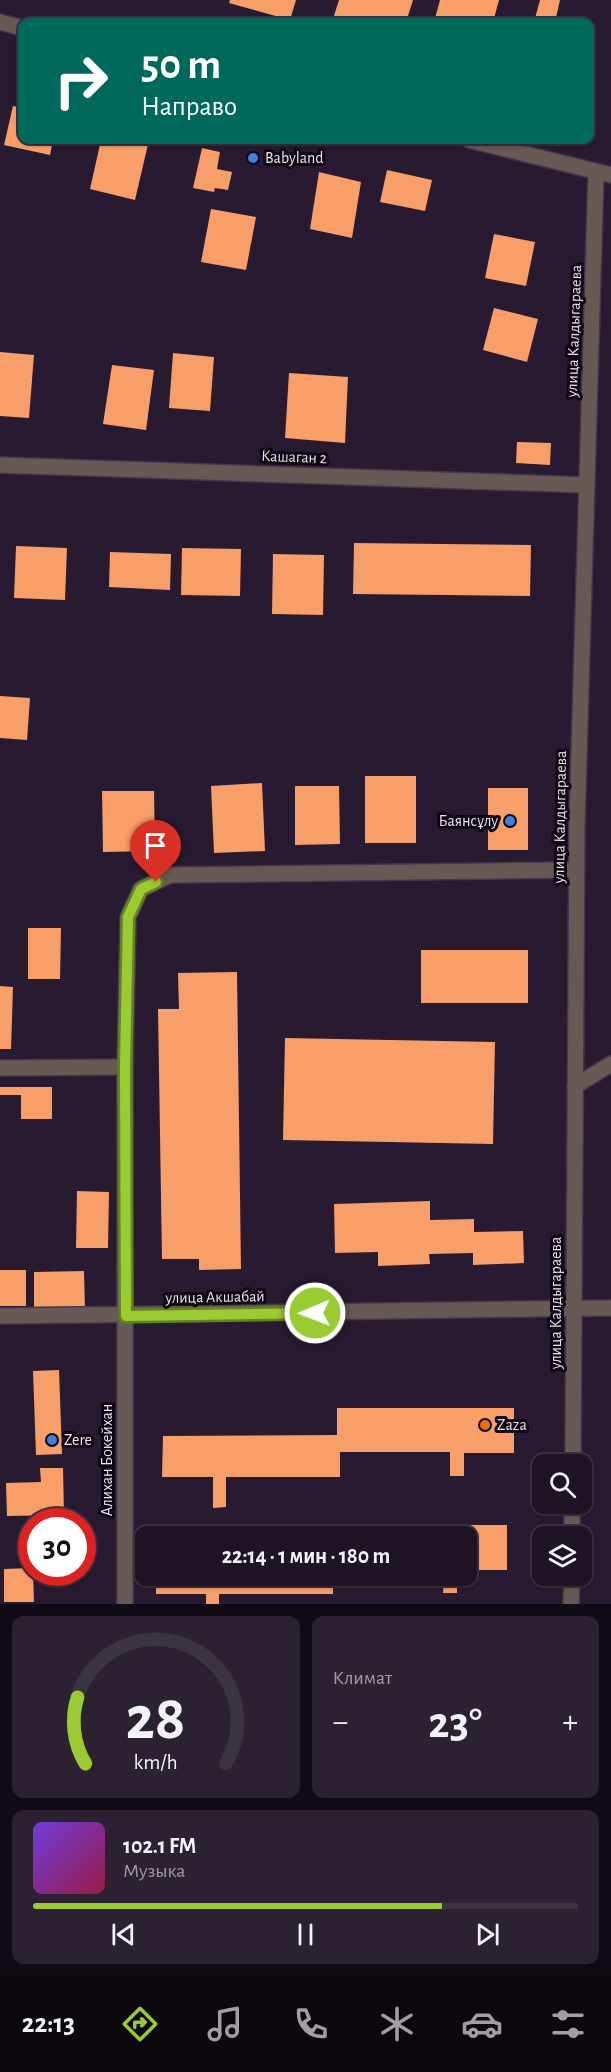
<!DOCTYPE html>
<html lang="ru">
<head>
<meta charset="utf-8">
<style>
	:root { --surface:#1e1424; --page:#2b2131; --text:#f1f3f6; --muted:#a19ea6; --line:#3c3341; --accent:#9bcb33 }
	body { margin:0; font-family:"Alegreya Sans",sans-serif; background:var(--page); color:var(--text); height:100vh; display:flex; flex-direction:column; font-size:22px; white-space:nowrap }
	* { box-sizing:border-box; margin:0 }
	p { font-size:20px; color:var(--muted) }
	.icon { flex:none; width:33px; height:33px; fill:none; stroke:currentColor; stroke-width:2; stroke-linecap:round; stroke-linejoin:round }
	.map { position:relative; height:1604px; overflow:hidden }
	.panel { display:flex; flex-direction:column; gap:12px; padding:12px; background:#100b14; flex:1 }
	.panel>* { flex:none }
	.hud { position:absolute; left:18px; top:18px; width:576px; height:126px; border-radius:12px; box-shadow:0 2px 4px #0004,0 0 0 2px var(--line); background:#00695c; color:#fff; overflow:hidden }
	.tools { position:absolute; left:532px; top:1454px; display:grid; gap:12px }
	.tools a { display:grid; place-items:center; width:60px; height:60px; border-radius:12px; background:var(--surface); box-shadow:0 2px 4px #0004,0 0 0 2px var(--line); font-size:30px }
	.speed { position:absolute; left:18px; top:1508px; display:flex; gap:12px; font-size:30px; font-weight:700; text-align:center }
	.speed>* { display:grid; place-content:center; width:78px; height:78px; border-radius:50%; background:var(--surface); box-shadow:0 2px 4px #0004,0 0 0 2px var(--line); line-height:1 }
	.speed .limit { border:9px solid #d22; background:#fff; color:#111 }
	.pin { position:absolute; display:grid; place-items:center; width:51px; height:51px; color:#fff; margin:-62px -26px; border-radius:50% 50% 50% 0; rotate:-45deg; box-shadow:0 0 6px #0007 }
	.pin .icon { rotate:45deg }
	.me { position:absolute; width:66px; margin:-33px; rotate:269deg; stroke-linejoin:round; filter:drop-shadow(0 0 4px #0008) }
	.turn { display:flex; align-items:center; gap:21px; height:126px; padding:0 24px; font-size:27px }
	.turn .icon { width:78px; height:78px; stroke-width:2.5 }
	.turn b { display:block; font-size:42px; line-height:51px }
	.big { font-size:45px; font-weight:700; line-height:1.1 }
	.panel .tile { flex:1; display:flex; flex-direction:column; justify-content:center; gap:9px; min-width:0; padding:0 21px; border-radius:12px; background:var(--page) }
	.panel .dial { align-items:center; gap:0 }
	.dial svg { height:156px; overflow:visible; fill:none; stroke:var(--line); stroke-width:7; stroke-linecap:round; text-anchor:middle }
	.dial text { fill:var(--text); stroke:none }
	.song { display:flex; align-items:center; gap:18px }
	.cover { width:72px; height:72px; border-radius:9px; background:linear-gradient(135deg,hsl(260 70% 55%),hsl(340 70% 35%)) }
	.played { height:6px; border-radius:3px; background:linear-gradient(90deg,var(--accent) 75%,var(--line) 75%) }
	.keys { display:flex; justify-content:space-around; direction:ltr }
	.heat { display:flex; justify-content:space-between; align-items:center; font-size:33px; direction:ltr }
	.panel .tiles { flex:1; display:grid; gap:12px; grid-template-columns:1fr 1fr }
	.tile:last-child { grid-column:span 2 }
	.trip { position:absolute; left:135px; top:1526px; width:342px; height:60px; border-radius:12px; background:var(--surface); box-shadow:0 2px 4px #0004,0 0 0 2px var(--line); font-weight:700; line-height:60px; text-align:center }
	.dock { display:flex; height:96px; justify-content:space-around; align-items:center; background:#0c080e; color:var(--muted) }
	.dock .icon { width:42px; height:42px }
	.dock .selected { color:var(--accent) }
	.dock b { font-size:27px; color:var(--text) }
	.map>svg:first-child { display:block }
	.building { fill:#f89e69 }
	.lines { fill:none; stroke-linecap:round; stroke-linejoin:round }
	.minor-casing { stroke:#43364b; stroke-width:18 }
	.minor { stroke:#675954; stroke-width:15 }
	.route-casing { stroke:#658421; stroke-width:15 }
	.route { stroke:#9bcb33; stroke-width:10 }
	.shop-dot { fill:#3f7fe0; stroke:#0d0811; stroke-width:2 }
	.food-dot { fill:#e8710a; stroke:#0d0811; stroke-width:2 }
	.labels { text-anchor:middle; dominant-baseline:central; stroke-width:6; stroke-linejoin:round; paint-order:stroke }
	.poi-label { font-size:16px; fill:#ebe2f1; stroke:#0d0811; text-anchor:start }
	.street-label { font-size:16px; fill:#ebe2f1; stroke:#0d0811 }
</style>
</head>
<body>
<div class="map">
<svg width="611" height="1604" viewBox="0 0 611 1604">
	<rect width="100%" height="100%" fill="#281a30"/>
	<g class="building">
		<polygon points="230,0 296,0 290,20 229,3"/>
		<polygon points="339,0 413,0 406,22 332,22"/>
		<polygon points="440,0 499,0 493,22 434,22"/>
		<polygon points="540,0 560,0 555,22 534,22"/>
		<polygon points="13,106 22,108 22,140 53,140 50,155 4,145"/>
		<polygon points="101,140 149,140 135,200 90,189"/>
		<polygon points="202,148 220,152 217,169 232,172 228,190 215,188 214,192 193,188"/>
		<polygon points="387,170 432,180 425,211 380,202"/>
		<polygon points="319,172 361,182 352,238 310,229"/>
		<polygon points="211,209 256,217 246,270 201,262"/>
		<polygon points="494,234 535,242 526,286 485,278"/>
		<polygon points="494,308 538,319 527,362 483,350"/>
		<polygon points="0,352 34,355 29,418 0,416"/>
		<polygon points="173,353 214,357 210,411 169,408"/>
		<polygon points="112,365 154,370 146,430 103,424"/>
		<polygon points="289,373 348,377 345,443 285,438"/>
		<polygon points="517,442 551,443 550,465 516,463"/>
		<polygon points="354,543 531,545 530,596 353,594"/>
		<polygon points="16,546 67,548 65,600 14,598"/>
		<polygon points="182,548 241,549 240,596 181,595"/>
		<polygon points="110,552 171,554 170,590 109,587"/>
		<polygon points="273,554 324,555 323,615 272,614"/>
		<polygon points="0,696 30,698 27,740 0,738"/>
		<rect x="365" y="776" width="51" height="67"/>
		<polygon points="262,783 265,851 214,853 211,786"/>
		<polygon points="295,786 339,786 340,844 295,845"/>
		<rect x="488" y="788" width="40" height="62"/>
		<polygon points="102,791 154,791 155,851 103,852"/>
		<polygon points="28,928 61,928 60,979 28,979"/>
		<rect x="421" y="950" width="107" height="53"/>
		<polygon points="237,972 241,1269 199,1270 199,1259 162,1259 158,1009 179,1009 178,973"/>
		<polygon points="0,986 13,987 11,1049 0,1049"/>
		<polygon points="285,1038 495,1042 493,1144 283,1140"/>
		<polygon points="0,1087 52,1087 52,1119 21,1119 21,1095 0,1095"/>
		<polygon points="77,1191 109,1192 108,1248 76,1248"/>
		<polygon points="430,1201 430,1220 474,1219 474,1232 523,1231 524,1263 473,1265 473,1253 429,1254 430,1264 378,1266 378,1252 335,1253 334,1204"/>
		<rect x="0" y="1270" width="26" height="36"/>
		<polygon points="84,1271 85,1310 34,1311 34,1272"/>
		<polygon points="59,1370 62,1454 36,1455 33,1371"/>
		<polygon points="337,1408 514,1408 514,1453 464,1453 464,1476 450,1476 450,1452 340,1452 340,1477 226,1477 226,1507 213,1508 213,1477 162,1477 163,1436 337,1435"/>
		<polygon points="40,1468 63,1468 64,1515 7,1516 6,1483 41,1482"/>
		<polygon points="330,1525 507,1525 507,1570 466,1570 466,1536 330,1536"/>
		<polygon points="32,1568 32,1572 33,1572 34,1602 4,1602 4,1569"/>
		<polygon points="156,1575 333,1575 333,1594 219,1594 219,1604 206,1604 206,1594 156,1594"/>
		<polygon points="444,1575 457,1575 457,1593 443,1593"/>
	</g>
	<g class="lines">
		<defs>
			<g id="minor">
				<polyline points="0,22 22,28"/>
				<polyline points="469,140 611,175"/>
				<polyline points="0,465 587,485"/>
				<polyline points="0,1068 125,1067"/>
				<polyline points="575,1086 611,1064"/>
				<polyline points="0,1316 611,1308"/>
				<polyline points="573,1464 577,823 596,172"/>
				<polyline points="572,1536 572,1503"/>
				<polyline points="125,1604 125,1067 128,917 141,889 170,875 576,870"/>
				<polyline points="571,1604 572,1575"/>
			</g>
		</defs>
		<use href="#minor" class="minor-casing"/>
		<use href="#minor" class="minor"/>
	</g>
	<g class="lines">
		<defs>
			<polyline id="route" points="156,882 141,889 128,917 125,1067 126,1316 315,1313"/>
		</defs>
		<use href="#route" class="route-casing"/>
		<use href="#route" class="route"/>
	</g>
	<g class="shop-dot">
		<circle cx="253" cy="158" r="6"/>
		<circle cx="510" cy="821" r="6"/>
		<circle cx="52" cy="1440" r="6"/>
	</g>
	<circle class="food-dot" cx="485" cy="1425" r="6"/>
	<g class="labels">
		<g class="poi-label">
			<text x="265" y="158">Babyland</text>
			<text x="498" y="821" text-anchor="end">Баянсұлу</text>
			<text x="497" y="1425">Zaza</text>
			<text x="64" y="1440">Zere</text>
		</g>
		<g class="street-label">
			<text transform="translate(574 331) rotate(-88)">улица Калдыгараева</text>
			<text transform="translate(294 457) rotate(2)">Кашаган 2</text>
			<text transform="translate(560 817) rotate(-89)">улица Калдыгараева</text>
			<text transform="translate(215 1297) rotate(-1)">улица Акшабай</text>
			<text transform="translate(556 1303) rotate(-90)">улица Калдыгараева</text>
			<text transform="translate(107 1460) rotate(-90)">Алихан Бокейхан</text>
		</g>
	</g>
</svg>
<div class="tools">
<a><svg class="icon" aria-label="search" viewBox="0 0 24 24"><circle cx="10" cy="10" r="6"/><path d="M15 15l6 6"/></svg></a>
<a><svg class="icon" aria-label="layers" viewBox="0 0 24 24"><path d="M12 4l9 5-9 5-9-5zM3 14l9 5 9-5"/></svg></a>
</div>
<div class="speed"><div class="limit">30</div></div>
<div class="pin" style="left:156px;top:882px;background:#d93025"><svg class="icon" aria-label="arrive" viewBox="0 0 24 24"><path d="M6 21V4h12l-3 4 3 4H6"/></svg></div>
<svg class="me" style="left:315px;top:1313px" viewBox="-20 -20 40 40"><circle r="17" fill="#9bcb33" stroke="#fff" stroke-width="3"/><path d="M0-11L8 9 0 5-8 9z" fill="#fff"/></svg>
<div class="trip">22:14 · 1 мин · 180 m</div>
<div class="hud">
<div class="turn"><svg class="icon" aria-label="right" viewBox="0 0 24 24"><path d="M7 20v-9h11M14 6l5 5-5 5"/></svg><div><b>50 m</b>Направо</div></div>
</div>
</div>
<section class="panel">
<div class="tiles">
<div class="tile dial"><svg viewBox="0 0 100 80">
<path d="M14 69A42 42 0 1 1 86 69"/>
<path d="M14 69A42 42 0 0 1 10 35" stroke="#9bcb33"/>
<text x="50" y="56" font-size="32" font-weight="700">28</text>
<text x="50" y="72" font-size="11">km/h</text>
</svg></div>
<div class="tile"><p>Климат</p>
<div class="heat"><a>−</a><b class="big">23°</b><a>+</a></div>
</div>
<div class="tile">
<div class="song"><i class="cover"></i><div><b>102.1 FM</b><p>Музыка</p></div></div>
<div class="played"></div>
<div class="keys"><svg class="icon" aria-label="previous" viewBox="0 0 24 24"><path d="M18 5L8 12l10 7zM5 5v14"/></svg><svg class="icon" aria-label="pause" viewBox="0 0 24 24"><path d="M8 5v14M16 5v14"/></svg><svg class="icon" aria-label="next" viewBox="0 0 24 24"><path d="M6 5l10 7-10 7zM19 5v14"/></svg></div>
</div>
</div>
</section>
<nav class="dock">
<b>22:13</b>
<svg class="icon selected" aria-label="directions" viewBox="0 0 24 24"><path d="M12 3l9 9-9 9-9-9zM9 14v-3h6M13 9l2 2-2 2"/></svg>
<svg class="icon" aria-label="music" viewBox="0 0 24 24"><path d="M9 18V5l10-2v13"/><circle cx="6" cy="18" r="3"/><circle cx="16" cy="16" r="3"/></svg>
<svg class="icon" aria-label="phone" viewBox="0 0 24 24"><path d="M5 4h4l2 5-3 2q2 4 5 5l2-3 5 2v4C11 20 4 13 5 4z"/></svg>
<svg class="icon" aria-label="climate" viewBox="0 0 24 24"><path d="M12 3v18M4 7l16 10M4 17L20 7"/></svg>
<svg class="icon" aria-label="car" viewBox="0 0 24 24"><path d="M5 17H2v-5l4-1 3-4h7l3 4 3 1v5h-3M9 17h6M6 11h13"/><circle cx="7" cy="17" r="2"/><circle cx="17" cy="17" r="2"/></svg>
<svg class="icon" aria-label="filters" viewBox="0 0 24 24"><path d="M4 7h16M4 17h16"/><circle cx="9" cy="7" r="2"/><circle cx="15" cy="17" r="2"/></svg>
</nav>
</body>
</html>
